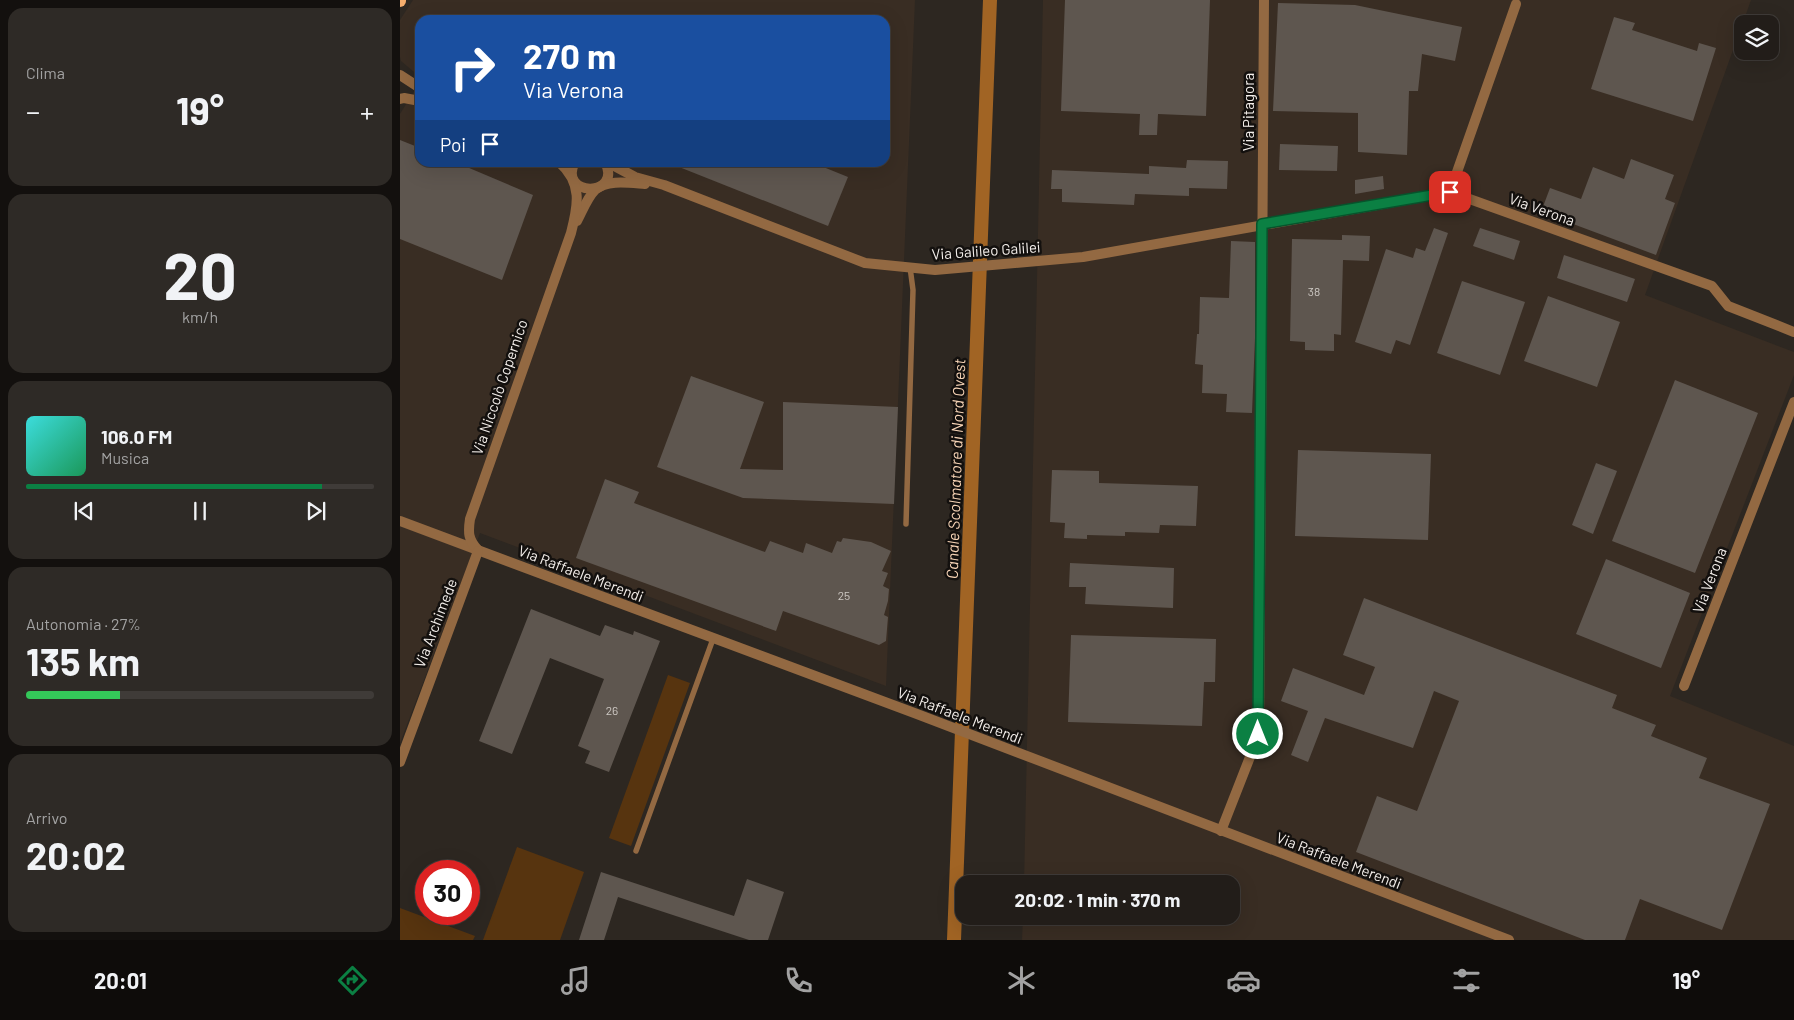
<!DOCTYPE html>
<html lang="it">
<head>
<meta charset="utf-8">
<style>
	:root { --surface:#221d19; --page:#2e2a26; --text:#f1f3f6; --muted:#a2a2a2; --line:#3f3b38; --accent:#0b8043 }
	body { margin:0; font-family:Barlow,sans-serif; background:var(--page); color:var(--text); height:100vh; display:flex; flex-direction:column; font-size:19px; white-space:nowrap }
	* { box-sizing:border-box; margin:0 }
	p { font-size:16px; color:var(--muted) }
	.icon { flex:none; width:28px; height:28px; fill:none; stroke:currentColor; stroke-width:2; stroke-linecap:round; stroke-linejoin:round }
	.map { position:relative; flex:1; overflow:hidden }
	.panel { display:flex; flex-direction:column; gap:8px; padding:8px; background:#13100e; width:400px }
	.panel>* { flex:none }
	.hud { position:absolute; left:15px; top:15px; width:475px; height:152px; border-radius:15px; box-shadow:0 5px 20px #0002,0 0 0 1px var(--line); background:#1a4fa0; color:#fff; overflow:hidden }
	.tools { position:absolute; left:1334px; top:15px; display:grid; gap:10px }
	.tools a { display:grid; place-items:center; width:45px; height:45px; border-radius:10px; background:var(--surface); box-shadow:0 5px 20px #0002,0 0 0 1px var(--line); font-size:25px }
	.speed { position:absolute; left:15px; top:860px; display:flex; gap:10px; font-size:25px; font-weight:700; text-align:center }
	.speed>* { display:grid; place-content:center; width:65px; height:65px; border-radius:50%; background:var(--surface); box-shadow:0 5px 20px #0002,0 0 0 1px var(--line); line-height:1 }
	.speed .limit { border:8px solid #d22; background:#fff; color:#111 }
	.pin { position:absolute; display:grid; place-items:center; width:42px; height:42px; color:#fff; margin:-21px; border-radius:10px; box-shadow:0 2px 8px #0006 }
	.me { position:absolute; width:55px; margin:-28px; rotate:0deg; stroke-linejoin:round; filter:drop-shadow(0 0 4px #0008) }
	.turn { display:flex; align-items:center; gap:18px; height:105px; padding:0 25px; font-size:22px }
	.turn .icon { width:65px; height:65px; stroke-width:2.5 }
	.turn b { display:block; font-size:35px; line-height:42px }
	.then { display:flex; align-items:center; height:48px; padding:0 25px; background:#0003; gap:10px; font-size:19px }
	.big { font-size:38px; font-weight:700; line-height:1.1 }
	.panel .widget { flex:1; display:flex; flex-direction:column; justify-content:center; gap:8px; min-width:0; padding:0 18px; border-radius:15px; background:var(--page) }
	.panel .dial { align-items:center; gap:0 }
	.dial b { font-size:65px; line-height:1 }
	.song { display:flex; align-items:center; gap:15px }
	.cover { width:60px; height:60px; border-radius:8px; background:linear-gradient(135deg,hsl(180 70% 55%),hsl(150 70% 35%)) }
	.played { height:5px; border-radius:2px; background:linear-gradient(90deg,var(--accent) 85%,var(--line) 85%) }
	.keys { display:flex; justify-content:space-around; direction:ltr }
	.heat { display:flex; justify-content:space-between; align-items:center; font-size:28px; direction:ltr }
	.charge { height:8px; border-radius:4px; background:linear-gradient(90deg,#34c759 27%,var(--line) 0) }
	.trip { position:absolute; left:555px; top:875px; width:285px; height:50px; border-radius:15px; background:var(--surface); box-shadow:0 5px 20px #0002,0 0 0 1px var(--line); font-weight:700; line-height:50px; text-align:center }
	.menu { display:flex; height:80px; justify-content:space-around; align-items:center; background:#0e0c0a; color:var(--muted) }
	.menu .icon { width:35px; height:35px }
	.menu .selected { color:var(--accent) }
	.menu b { font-size:22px; color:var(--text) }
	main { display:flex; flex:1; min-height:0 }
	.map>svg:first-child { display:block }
	.built { fill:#392d23 }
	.green { fill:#57340f }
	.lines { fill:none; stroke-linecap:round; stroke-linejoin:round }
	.canal { stroke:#a16424; stroke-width:14 }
	.building { fill:#5e564f }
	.lane { stroke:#936942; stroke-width:5.5 }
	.street { stroke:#936942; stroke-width:10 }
	.primary { stroke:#f4ad6d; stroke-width:12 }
	.route-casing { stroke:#07532c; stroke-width:12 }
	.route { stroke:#0b8043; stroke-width:9 }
	.labels { text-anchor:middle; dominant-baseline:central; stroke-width:5; stroke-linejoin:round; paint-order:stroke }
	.number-label { font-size:12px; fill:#cec9c4 }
	.street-label { font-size:15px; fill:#f4efeb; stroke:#13100e }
	.water-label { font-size:16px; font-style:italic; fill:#f7d4b6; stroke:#13100e }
</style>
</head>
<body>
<main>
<section class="panel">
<div class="widget"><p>Clima</p>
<div class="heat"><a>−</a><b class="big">19°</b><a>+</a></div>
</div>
<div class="widget dial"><b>20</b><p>km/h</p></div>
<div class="widget">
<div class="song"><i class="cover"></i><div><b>106.0 FM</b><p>Musica</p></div></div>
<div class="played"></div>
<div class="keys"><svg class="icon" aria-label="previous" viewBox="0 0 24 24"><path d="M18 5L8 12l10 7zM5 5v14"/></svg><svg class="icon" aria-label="pause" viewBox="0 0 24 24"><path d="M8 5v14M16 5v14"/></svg><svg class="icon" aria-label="next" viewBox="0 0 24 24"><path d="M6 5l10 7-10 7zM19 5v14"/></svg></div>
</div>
<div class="widget"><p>Autonomia · 27%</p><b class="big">135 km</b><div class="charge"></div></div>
<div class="widget"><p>Arrivo</p><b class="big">20:02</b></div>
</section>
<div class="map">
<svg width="1394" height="940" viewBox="0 0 1394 940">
	<rect width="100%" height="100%" fill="#2d2721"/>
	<g class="built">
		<polygon points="13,0 515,0 486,686 80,533 0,743 0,114 20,82 20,162 485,162 485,20 20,20 20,77 1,61 0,57 0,20"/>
		<polygon points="643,0 1351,0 1245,295 1394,352 1394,375 1270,696 1394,746 1394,940 622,940 623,916 831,916 831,884 624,884"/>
	</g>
	<g class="green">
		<polygon points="268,675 290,683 231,846 209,838"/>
		<polygon points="117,847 184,872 160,940 83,940"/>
		<polygon points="0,908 75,936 73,940 0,940"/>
	</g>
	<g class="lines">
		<polyline class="canal" points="554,940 590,0"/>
	</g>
	<g class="building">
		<polygon points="665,0 810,0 806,116 758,114 757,135 739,135 740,114 661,111"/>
		<polygon points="878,3 955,5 1062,27 1055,61 1022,54 1018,91 1009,91 1007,155 958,152 958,113 873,111"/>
		<polygon points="1214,17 1235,23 1232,30 1297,51 1299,43 1316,48 1293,121 1191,89"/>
		<polygon points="0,140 20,148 20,162 55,162 133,195 102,280 0,239"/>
		<polygon points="880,144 938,146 937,171 879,170"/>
		<polygon points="1231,159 1274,175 1265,199 1275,203 1256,255 1141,212 1150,188 1181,199 1193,167 1224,179"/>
		<polygon points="787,160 828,161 827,189 789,188 789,196 735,194 734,205 662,202 662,189 651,189 652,170 749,174 749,166 786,168"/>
		<polygon points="411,162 448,177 428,226 269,163"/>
		<polygon points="983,176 984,189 955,194 955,180"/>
		<polygon points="1034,228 1048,233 1010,345 996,340 991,354 955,342 986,249 1013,258 1016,248 1025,251"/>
		<polygon points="1080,228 1120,241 1114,260 1073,246"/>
		<polygon points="942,235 970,236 969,261 943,260 941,335 934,334 934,351 905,350 905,342 890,341 892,239 942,240"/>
		<polygon points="831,241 855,242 855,338 852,413 826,412 827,394 802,393 803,365 795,364 797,334 799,334 800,297 829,298"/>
		<polygon points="1164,255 1235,279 1227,302 1157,278"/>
		<polygon points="1062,281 1125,302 1100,375 1037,353"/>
		<polygon points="1148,296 1220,322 1197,387 1124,361"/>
		<polygon points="291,376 364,402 340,469 383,470 383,402 498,407 494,504 343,498 257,467"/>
		<polygon points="1275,380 1358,413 1295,573 1212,541"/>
		<polygon points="898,450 1031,454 1028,540 895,536"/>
		<polygon points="1196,463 1217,471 1193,534 1172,525"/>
		<polygon points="652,470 699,471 699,483 798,486 796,526 760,525 759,533 725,532 725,536 687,535 687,539 664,538 665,523 650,522"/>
		<polygon points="205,479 239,492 234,503 365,552 370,541 403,553 406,543 432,553 437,541 441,542 443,538 471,542 491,551 482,571 488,573 483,586 489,589 488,601 484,615 488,617 486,641 479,645 383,611 376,631 176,558"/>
		<polygon points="1206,559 1290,593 1261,668 1176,634"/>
		<polygon points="670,563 774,568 773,608 685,604 686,587 669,587"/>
		<polygon points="964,598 1217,695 1212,708 1256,725 1251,736 1307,758 1299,778 1370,804 1322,930 1240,899 1225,940 1185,940 956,852 977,796 1017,811 1059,701 1034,691 1013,748 925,718 908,762 891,755 908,711 881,701 893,668 964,695 975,667 943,655"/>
		<polygon points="131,609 200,636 205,625 233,635 234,631 260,641 209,772 185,763 190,751 178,746 204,679 150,658 112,754 79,741"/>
		<polygon points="671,635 816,639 815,682 804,682 802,726 668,722"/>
		<polygon points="201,872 334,916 347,879 384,892 368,940 349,940 218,897 204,940 179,940"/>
	</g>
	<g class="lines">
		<g class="lane">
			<polyline points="506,524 513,290 510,267"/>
			<polyline points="236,851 313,639"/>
		</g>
		<g class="street">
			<polyline points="0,75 20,88"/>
			<polyline points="0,99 4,98 20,101"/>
			<path d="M175 162C157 197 223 198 205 162"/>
			<polyline points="207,162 235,177 264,185 465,263 535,270 683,257 1050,192 1312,286 1328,306 1394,332"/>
			<polyline points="1050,192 1116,4"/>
			<path d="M177 221C182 212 187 198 195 190 206 179 231 183 245 184"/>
			<polyline points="0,521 517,714 1109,940"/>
			<path d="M78 550C68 540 68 532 70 519L171 233C178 206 183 183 159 162"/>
			<polyline points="1284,686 1394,402"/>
			<polyline points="0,762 78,551"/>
			<polyline points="821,831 859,734 864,0"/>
		</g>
		<polyline class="primary" points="0,1 0,0"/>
	</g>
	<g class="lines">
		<defs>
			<polyline id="route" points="858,734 862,224 1050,192"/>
		</defs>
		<use href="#route" class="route-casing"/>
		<use href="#route" class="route"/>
	</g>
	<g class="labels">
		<g class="number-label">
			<text x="914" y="291">38</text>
			<text x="444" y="595">25</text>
			<text x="212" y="710">26</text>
		</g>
		<g class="street-label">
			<text transform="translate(848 112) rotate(-90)">Via Pitagora</text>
			<text transform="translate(1142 209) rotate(20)">Via Verona</text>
			<text transform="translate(586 250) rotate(-4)">Via Galileo Galilei</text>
			<text transform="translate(99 387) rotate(-71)">Via Niccolò Copernico</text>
			<text transform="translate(181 573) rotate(21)">Via Raffaele Merendi</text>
			<text transform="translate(1309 580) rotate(-69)">Via Verona</text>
			<text transform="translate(35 623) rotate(-69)">Via Archimede</text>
			<text transform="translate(560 715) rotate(21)">Via Raffaele Merendi</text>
			<text transform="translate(939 860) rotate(21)">Via Raffaele Merendi</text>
		</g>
		<g class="water-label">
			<text transform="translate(555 469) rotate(-88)">Canale Scolmatore di Nord Ovest</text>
		</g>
	</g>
</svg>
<div class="tools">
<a><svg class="icon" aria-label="layers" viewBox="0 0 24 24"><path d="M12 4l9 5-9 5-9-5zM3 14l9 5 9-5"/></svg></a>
</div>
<div class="speed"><div class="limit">30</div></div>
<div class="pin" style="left:1050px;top:192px;background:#d93025"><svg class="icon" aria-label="arrive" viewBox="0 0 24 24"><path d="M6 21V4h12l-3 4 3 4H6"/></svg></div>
<svg class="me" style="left:858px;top:734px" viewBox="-20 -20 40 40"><circle r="17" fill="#0b8043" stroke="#fff" stroke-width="3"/><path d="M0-11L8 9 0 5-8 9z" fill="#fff"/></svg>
<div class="trip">20:02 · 1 min · 370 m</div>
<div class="hud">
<div class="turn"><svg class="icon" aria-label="right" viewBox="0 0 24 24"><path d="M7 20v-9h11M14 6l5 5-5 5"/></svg><div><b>270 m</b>Via Verona</div></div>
<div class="then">Poi<svg class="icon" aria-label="arrive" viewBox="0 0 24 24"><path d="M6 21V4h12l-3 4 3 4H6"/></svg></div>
</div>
</div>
</main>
<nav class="menu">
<b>20:01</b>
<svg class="icon selected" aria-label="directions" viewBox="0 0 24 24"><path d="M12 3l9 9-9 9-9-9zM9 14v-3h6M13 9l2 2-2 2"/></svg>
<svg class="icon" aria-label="music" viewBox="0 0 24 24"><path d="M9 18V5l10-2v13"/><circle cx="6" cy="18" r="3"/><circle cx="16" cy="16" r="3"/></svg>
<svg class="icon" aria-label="phone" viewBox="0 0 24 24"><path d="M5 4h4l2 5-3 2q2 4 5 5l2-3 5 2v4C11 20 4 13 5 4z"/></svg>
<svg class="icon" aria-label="climate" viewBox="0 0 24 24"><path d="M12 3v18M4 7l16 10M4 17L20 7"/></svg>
<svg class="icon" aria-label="car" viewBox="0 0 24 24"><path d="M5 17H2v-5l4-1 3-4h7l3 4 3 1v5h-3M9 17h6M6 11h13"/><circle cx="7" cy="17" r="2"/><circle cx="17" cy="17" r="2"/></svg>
<svg class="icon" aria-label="filters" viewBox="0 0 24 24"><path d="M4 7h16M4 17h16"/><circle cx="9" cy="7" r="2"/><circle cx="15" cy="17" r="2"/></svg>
<b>19°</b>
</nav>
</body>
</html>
